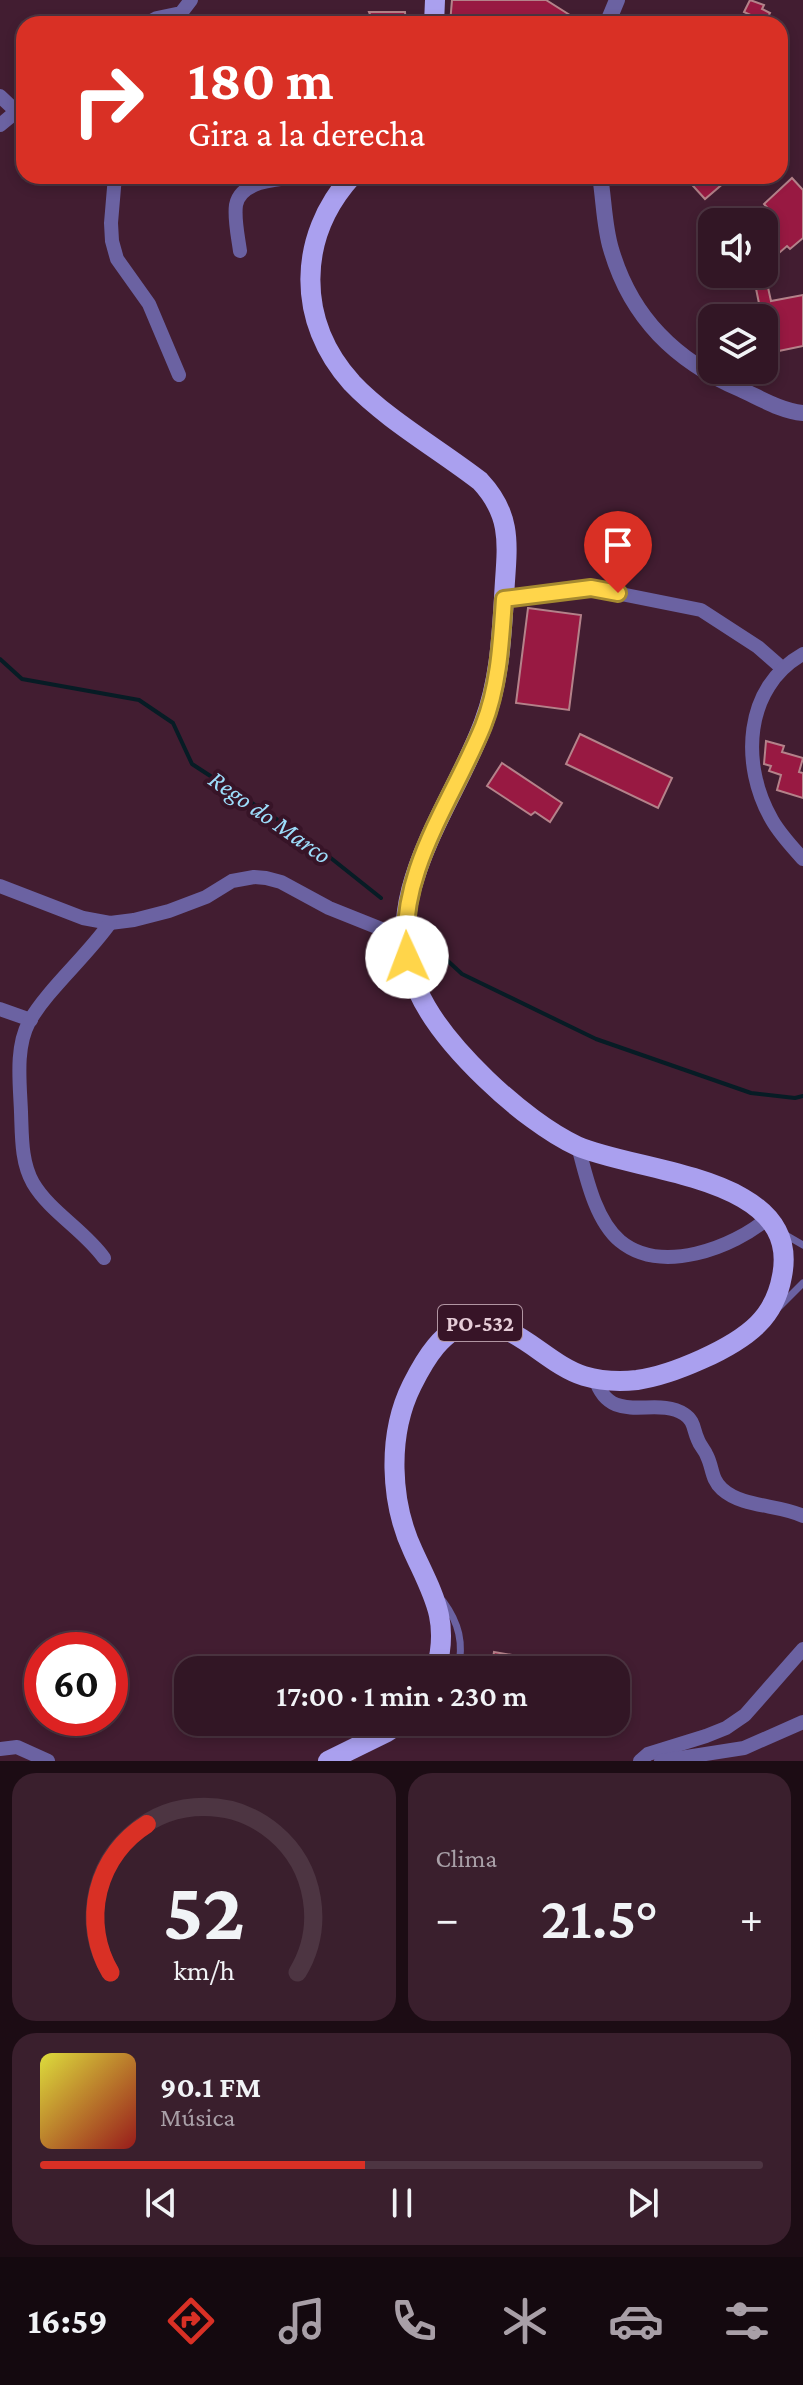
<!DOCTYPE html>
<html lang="es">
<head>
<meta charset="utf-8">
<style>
	:root { --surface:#321625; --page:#3a1f2d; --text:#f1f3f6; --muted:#a89fa7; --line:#4d3542; --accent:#d93025 }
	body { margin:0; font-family:"Crimson Pro",serif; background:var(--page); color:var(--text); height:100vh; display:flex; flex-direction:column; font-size:30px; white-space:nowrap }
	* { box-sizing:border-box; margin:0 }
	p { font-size:26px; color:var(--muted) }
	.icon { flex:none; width:44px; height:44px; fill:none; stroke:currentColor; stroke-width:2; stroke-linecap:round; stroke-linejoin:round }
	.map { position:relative; height:1761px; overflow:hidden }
	.panel { display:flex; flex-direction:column; gap:12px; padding:12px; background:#1c0c14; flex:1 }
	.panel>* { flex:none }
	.hud { position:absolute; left:16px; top:16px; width:772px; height:168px; border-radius:24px; box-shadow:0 4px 12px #0003,0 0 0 2px var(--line); background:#d93025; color:#fff; overflow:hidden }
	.buttons { position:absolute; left:698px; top:208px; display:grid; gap:16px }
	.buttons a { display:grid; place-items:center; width:80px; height:80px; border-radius:16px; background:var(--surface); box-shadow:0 4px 12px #0003,0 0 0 2px var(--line); font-size:40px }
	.speed { position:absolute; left:24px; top:1632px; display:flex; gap:16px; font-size:40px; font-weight:700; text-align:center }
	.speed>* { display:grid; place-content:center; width:104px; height:104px; border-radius:50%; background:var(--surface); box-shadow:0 4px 12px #0003,0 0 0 2px var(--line); line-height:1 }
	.speed .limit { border:12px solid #d22; background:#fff; color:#111 }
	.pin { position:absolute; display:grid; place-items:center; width:68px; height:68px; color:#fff; margin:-82px -34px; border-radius:50% 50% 50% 0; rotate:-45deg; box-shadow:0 0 8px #0007 }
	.pin .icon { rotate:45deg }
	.me { position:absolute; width:88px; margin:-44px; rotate:358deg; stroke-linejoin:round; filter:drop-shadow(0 0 6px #0008) }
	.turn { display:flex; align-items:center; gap:28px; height:168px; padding:0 40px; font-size:36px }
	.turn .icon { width:104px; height:104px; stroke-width:2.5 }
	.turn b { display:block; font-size:56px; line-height:68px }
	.big { font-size:60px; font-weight:600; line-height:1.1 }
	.panel .card { flex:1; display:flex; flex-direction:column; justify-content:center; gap:12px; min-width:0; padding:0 28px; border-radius:24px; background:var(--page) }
	.panel .dial { align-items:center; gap:0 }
	.dial svg { height:208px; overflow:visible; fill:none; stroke:var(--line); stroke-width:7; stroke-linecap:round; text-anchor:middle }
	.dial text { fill:var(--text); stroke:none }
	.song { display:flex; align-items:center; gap:24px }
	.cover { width:96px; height:96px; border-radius:12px; background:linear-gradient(135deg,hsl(60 70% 55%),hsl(0 70% 35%)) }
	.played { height:8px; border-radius:4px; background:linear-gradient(90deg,var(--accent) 45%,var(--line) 45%) }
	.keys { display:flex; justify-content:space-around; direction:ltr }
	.heat { display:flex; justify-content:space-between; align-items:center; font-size:44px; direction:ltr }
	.panel .tiles { flex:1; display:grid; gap:12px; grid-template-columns:1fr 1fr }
	.card:last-child { grid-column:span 2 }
	.trip { position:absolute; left:174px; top:1656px; width:456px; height:80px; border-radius:24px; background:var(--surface); box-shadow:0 4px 12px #0003,0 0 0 2px var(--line); font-weight:600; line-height:80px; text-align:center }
	.dock { display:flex; height:128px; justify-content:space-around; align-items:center; background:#14090f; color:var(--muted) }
	.dock .icon { width:56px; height:56px }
	.dock .selected { color:var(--accent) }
	.dock b { font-size:36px; color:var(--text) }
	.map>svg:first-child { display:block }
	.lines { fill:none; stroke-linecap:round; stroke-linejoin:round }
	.stream { stroke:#071c25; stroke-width:4 }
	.building { fill:#981942; stroke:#b4828a; stroke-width:2 }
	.service { stroke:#6b62a2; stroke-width:7 }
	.minor { stroke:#6b62a2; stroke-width:14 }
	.tertiary { stroke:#6b62a2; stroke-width:16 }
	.primary { stroke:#aaa0ef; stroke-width:20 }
	.route-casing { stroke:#a68a30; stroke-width:20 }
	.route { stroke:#ffd54a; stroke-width:14 }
	.labels { text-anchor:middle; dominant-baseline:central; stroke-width:8; stroke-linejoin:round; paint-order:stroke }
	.shield { fill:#371427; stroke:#b195a2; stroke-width:2 }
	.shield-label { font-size:22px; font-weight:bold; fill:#e5ccd7 }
	.water-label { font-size:26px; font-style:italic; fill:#9dddfb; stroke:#371427 }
</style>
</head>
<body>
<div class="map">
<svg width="803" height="1761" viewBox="0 0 803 1761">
	<rect width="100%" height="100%" fill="#421d31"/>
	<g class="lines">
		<g class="stream">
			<polyline points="0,659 22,679 139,700 173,723 192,764 307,839 381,898"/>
			<polyline points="424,939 462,974 596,1039 751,1093 795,1098 803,1096"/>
		</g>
	</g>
	<g class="building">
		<polygon points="452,0 546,0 584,24 450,24"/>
		<polygon points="750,0 764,5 762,9 770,13 764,24 752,24 755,17 744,12"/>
		<polygon points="369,12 405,12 406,24 374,24"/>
		<polygon points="684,176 732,176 705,199"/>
		<polygon points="792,178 803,190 803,238 790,249 787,246 764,266 764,239 769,235 764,230 764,221 772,213 764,204"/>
		<polygon points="753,274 765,274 771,301 803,295 803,346 769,353 764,318 762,318"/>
		<polygon points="528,608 581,615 569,710 516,703"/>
		<polygon points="580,734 672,778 658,808 566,764"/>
		<polygon points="766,741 784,746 782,752 803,758 799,772 803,773 803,798 777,790 781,775 769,771 771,766 764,764"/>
		<polygon points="502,763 562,803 550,822 535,812 531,815 487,786"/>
		<polygon points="494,1652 518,1656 516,1670 491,1670"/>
	</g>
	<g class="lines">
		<g class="service">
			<polyline points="784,1234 803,1245"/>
			<polyline points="778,1308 803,1283"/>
			<path d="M443 1601C459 1623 464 1643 458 1670"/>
		</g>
		<g class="minor">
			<polyline points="146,24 157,18 181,13 191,0"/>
			<polyline points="0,96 18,113"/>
			<polyline points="0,125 11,116 24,112"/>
			<polyline points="115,176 111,223 112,241 117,259 149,304 179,375"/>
			<path d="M240 251C238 236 234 219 236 205 241 177 289 179 311 176"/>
			<polyline points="504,599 591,588 701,610 758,647 782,668"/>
			<path d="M803 654C744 687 740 765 772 820 780 834 792 847 803 859"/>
			<polyline points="0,886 83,918 110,923 134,920 169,911 206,897 232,881 254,877 266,878 281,882 329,908 404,938"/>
			<polyline points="0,1009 31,1020"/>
			<path d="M578 1146C586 1176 595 1220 620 1241 661 1275 733 1248 768 1218"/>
			<path d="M104 1258C84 1230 50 1212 33 1183 21 1162 22 1136 21 1112 20 1084 15 1048 29 1022 47 990 87 956 110 923"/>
			<path d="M595 1378C610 1428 655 1395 684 1414 695 1421 693 1430 698 1440 700 1446 705 1450 707 1456 713 1468 711 1479 722 1489 743 1508 779 1504 803 1516"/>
			<polyline points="0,1749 17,1747 48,1761"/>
			<polyline points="640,1761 648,1754 706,1736 726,1728 745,1715 803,1649"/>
			<polyline points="661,1761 744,1748 803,1722"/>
		</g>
		<g class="tertiary">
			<polyline points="607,24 617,0"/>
			<path d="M600 176C604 200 604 226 611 249 631 318 676 361 740 389 760 398 781 411 803 413"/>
		</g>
		<g class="primary">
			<polyline points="434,24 435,0"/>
			<path d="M352 176C297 237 296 321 352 383 386 419 440 450 480 481 510 513 508 540 505 581 502 628 501 677 484 722 453 807 375 898 418 991 442 1045 523 1121 577 1146 638 1173 802 1175 782 1276 779 1293 771 1311 758 1324 733 1349 672 1375 637 1380 619 1382 601 1381 584 1376 545 1364 515 1319 472 1324 443 1327 424 1361 412 1385 387 1435 390 1502 413 1551 433 1595 450 1620 436 1670"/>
			<polyline points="328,1761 387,1732 402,1722"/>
		</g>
	</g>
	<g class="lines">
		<defs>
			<path id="route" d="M407 957C396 874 453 800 483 726 499 686 501 642 504 599L591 588 618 593"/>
		</defs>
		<use href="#route" class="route-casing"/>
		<use href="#route" class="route"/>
	</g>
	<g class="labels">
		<rect class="shield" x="438" y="1305" width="84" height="36" rx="6"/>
		<g class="shield-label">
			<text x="480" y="1323">PO-532</text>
		</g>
		<g class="water-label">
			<text transform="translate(270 817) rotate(35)">Rego do Marco</text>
		</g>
	</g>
</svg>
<div class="buttons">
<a><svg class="icon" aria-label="sound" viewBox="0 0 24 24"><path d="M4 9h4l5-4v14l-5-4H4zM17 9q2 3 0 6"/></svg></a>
<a><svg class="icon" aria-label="layers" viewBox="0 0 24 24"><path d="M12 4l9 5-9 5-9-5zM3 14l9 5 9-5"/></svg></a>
</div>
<div class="speed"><div class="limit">60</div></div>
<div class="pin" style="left:618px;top:593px;background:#d93025"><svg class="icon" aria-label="arrive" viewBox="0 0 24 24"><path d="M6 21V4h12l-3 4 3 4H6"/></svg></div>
<svg class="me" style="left:407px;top:957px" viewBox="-20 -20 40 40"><circle r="19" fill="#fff"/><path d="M0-13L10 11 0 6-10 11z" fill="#ffd54a"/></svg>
<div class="trip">17:00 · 1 min · 230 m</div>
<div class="hud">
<div class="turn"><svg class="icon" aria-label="right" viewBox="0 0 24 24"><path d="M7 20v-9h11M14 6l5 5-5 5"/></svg><div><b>180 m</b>Gira a la derecha</div></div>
</div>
</div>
<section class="panel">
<div class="tiles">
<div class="card dial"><svg viewBox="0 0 100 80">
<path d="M14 69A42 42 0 1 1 86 69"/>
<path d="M14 69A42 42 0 0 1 28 12" stroke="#d93025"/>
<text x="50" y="56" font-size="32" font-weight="700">52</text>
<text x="50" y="72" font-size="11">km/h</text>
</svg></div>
<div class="card"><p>Clima</p>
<div class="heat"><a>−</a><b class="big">21.5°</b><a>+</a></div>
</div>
<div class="card">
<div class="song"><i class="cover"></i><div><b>90.1 FM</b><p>Música</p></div></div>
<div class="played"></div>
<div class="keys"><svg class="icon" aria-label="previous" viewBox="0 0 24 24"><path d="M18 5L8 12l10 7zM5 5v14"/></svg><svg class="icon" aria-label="pause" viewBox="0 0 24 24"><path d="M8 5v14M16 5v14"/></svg><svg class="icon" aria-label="next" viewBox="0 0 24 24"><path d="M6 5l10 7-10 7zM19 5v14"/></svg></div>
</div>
</div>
</section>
<nav class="dock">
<b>16:59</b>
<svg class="icon selected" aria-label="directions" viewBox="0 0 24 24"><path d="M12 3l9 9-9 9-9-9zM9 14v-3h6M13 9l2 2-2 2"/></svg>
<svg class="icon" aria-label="music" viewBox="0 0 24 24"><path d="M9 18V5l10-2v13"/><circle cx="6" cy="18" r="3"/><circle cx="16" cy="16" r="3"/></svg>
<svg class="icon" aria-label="phone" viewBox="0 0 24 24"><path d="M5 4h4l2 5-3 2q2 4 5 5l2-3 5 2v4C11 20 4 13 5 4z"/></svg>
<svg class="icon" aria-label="climate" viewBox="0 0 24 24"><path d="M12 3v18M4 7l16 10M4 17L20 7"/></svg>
<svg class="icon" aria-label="car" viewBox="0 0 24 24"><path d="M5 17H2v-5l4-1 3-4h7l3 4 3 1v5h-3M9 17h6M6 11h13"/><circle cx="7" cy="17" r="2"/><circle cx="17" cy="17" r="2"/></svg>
<svg class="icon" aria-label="filters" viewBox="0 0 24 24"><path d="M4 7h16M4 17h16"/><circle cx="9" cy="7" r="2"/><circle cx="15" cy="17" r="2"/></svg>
</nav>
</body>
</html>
